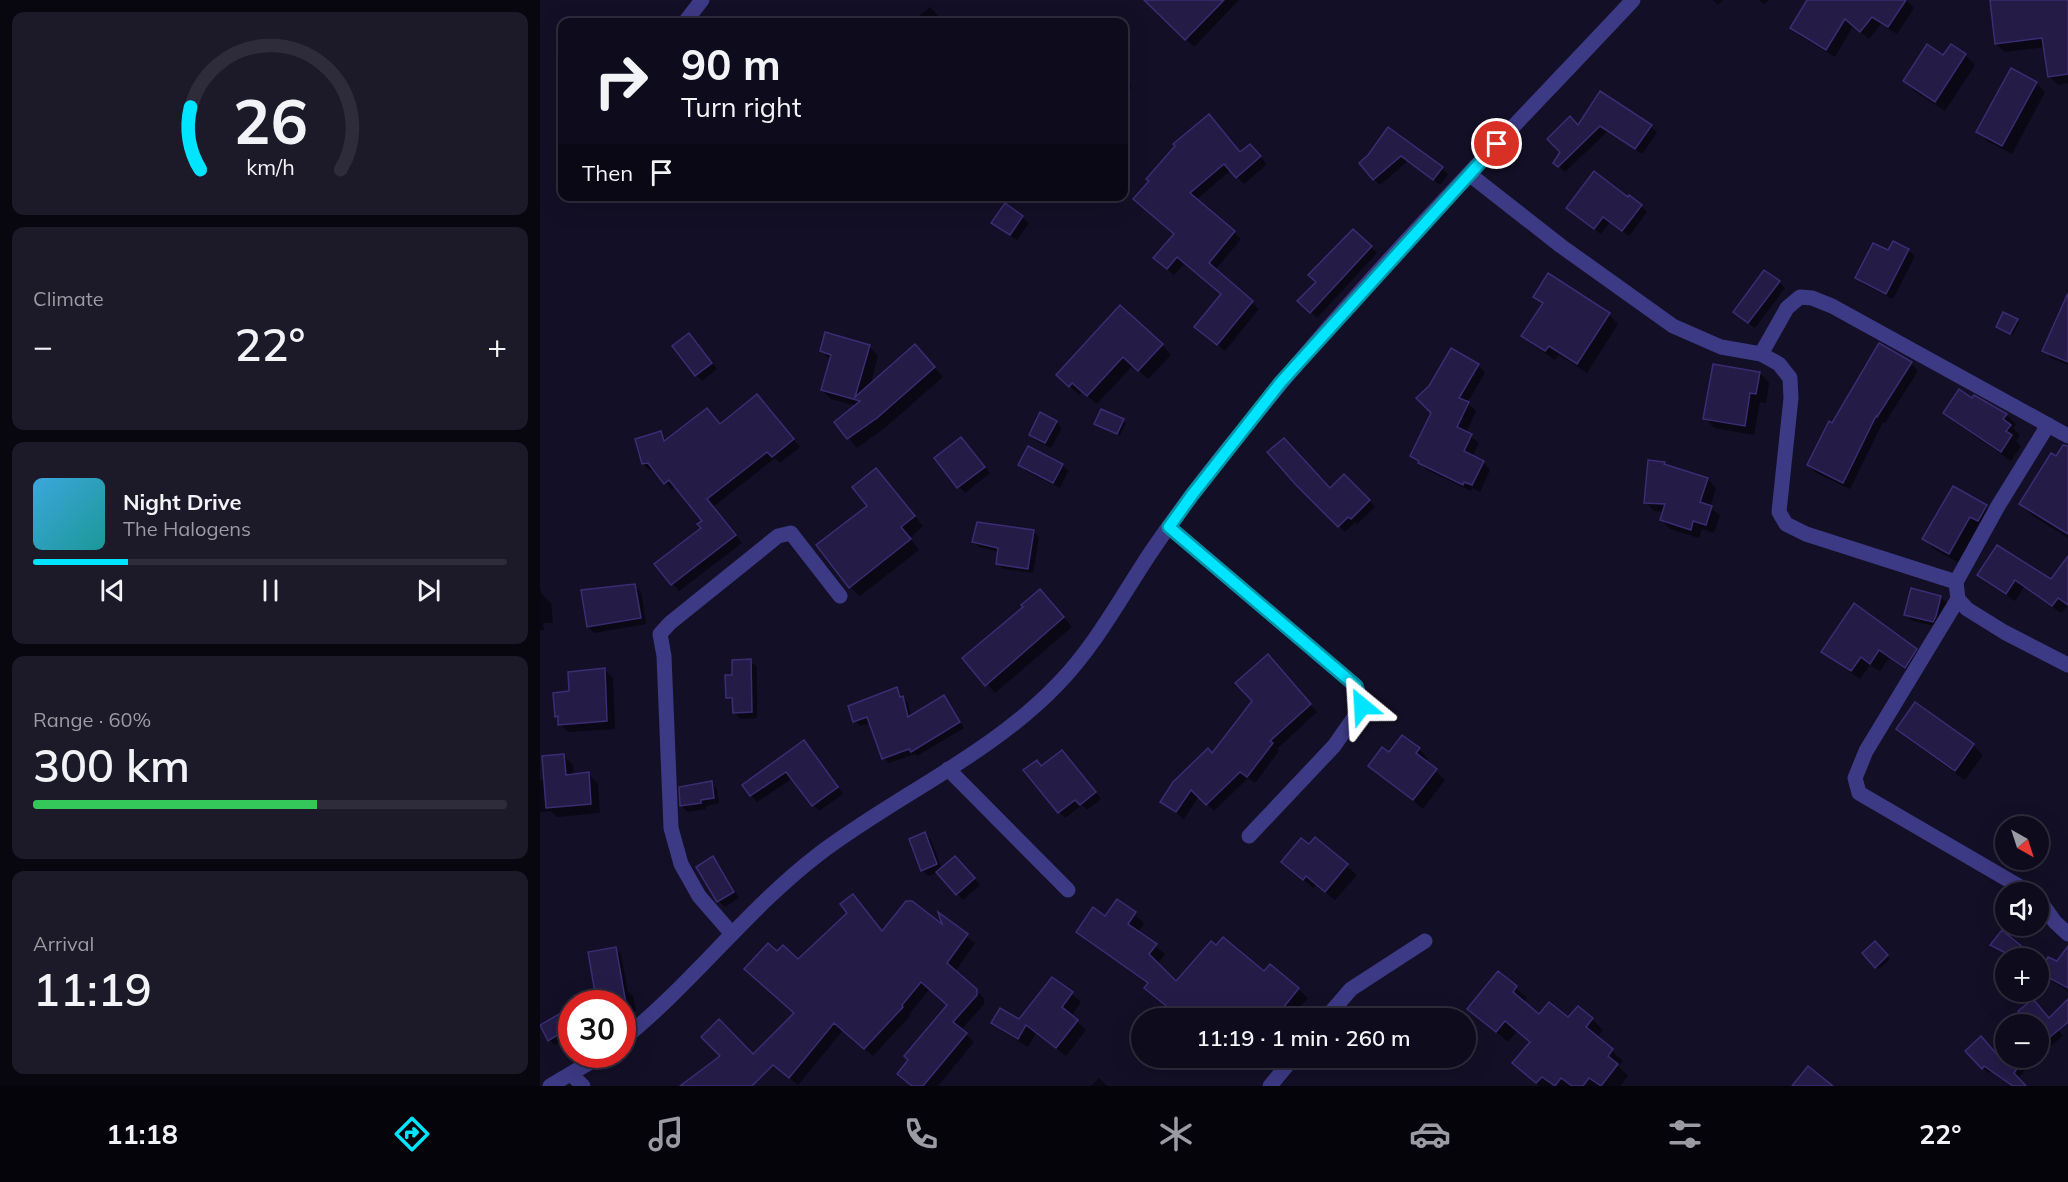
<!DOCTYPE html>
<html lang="en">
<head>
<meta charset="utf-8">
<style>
	:root { --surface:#0e0b1c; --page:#1c1929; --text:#f1f3f6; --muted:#9b9ba3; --line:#2e2b3b; --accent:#00e5ff }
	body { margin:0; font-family:Mulish,sans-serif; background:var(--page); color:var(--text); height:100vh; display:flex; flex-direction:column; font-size:22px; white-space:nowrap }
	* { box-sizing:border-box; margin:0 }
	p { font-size:20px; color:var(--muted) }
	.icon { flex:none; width:33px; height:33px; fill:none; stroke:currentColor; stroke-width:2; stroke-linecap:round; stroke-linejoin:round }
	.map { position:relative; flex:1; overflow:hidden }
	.details { display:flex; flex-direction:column; gap:12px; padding:12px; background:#08060f; width:540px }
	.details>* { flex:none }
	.guide { position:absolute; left:18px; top:18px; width:570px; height:183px; border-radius:12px; box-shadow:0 6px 24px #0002,0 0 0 2px var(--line); background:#0e0b1c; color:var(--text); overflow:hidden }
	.needle { width:39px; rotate:141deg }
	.controls { position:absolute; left:1455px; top:816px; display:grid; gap:12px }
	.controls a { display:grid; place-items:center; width:54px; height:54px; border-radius:50%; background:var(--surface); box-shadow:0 6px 24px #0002,0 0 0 2px var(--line); font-size:30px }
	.speed { position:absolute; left:18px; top:990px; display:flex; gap:12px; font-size:30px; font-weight:700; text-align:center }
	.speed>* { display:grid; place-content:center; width:78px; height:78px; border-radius:50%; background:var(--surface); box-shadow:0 6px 24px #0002,0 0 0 2px var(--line); line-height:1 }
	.speed .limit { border:9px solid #d22; background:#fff; color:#111 }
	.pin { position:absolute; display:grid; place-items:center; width:51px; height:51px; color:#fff; margin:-26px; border:3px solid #fff; border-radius:50%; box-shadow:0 2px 6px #0007 }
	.me { position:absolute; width:66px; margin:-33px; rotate:333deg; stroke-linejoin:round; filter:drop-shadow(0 0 4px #0008) }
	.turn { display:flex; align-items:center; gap:21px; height:126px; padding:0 24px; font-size:27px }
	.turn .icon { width:78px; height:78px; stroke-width:2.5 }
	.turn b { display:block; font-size:42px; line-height:51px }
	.then { display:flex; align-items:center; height:57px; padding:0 24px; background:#0003; gap:12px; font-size:22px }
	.big { font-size:45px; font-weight:600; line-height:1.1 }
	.details .widget { flex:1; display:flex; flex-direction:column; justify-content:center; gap:9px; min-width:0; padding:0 21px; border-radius:12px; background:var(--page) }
	.details .dial { align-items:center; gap:0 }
	.dial svg { height:156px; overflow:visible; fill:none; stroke:var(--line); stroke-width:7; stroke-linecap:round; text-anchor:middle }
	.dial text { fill:var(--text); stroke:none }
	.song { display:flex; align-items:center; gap:18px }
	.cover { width:72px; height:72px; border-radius:9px; background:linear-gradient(135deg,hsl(200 70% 55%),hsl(180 70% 35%)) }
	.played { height:6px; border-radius:3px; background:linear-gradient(90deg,var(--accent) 20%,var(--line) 20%) }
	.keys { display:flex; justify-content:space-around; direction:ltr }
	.heat { display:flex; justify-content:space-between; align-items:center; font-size:33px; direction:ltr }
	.charge { height:9px; border-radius:4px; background:linear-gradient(90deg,#34c759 60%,var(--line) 0) }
	.trip { position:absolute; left:591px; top:1008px; width:345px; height:60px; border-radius:30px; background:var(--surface); box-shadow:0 6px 24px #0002,0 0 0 2px var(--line); font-weight:600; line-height:60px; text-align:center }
	.tabs { display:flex; height:96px; justify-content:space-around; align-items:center; background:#06040b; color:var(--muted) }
	.tabs .icon { width:42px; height:42px }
	.tabs .on { color:var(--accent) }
	.tabs b { font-size:27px; color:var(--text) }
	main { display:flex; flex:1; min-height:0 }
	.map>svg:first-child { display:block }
	.shadow { fill:#0007 }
	.building { fill:#241b47; stroke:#3b2d73; stroke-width:1.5 }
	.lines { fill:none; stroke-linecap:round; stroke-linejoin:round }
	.minor { stroke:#3d3a85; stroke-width:15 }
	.route-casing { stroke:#0095a6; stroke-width:15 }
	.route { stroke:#00e5ff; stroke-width:10 }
</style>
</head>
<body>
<main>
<section class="details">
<div class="widget dial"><svg viewBox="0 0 100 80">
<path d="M14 69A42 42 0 1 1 86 69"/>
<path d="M14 69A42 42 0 0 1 9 37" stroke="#00e5ff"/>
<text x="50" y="56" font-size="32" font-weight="700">26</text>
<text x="50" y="72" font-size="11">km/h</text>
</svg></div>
<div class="widget"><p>Climate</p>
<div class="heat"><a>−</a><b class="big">22°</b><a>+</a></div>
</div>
<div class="widget">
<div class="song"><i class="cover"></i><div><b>Night Drive</b><p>The Halogens</p></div></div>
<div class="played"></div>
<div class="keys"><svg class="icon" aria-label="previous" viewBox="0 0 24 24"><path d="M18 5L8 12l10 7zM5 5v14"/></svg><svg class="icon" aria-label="pause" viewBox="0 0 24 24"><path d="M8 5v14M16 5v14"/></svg><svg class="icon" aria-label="next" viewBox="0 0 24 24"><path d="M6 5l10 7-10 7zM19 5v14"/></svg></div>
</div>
<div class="widget"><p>Range · 60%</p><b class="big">300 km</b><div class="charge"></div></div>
<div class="widget"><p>Arrival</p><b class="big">11:19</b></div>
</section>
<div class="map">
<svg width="1528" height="1086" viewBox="0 0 1528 1086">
	<rect width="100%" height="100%" fill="#130f26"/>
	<g class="shadow">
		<polygon points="606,0 699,0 654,47"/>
		<polygon points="1173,0 1183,0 1178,5"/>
		<polygon points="1219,0 1229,0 1224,4"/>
		<polygon points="1273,0 1366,0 1374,8 1357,34 1341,24 1329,39 1313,26 1295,57 1260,36 1252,28"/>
		<polygon points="1451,0 1528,0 1528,83 1518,85 1509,76 1505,47 1465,52 1456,44"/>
		<polygon points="390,7 404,22 372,22"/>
		<polygon points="1411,46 1425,55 1435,65 1405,111 1374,91 1365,81 1404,57"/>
		<polygon points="584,78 592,88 584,95"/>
		<polygon points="1496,83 1505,92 1472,154 1447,141 1438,131"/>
		<polygon points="1060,93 1111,126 1117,133 1102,154 1067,132 1025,172 1015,163"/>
		<polygon points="849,129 908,174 900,185 868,161 840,185 834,179 821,163 829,156"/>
		<polygon points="717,153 727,164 704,184 691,170 656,200 701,239 675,270 719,309 685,351 663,333 682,294 645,263 634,275 622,265 635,234 602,205 701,154"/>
		<polygon points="1088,199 1101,206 1107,212 1089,236 1070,222 1061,234 1034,214"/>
		<polygon points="465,205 489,223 477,240 453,223"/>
		<polygon points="813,231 837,253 777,318 759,301 777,282"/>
		<polygon points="1368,250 1375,256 1353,299 1323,284 1317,278 1349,252"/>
		<polygon points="1239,282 1245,288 1215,328 1201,318"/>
		<polygon points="995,297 1069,315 1078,324 1047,373 1019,355 1015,360 993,345 983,335 1003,305"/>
		<polygon points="1477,320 1479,323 1473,335 1460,329"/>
		<polygon points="1518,320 1528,325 1528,365 1511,358 1504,351"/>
		<polygon points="149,335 177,369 162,381 156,375"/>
		<polygon points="622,345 631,355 608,379 593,365 557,404 542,391 539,395 518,375"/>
		<polygon points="329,346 338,356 330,386 384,355 403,377 346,427 317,448 296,422 317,406 291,399 282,390 291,360 281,351"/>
		<polygon points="1371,363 1378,371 1345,423 1343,422 1310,489 1276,473 1269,465 1293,425"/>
		<polygon points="938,365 945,373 927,403 936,411 926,433 939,443 932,457 943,462 950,470 940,492 932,488 931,491 887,470 872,456"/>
		<polygon points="1220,373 1229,383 1226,403 1220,402 1214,435 1174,428 1165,418"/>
		<polygon points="1432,400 1466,415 1476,424 1473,428 1480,435 1476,441 1481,446 1471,461 1414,422 1405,412"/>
		<polygon points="224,403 260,447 240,463 235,458 173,507 202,543 139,591 116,564 163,529 164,521 136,486 132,490 115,469 110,471 103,464 120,433 127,440 167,410 181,426"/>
		<polygon points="583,420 586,423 580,436 556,424"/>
		<polygon points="516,422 522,428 511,448 497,441 491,434"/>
		<polygon points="427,445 450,473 425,493 396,459"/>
		<polygon points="1524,446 1528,446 1528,538 1493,516 1480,504"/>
		<polygon points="1124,463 1128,467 1168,479 1176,488 1170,507 1180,516 1174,533 1162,529 1159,538 1130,529 1122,520 1124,512 1114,511 1106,502"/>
		<polygon points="480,465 522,465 528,471 520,488 486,471"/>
		<polygon points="804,476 835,507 817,524 815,522 805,532 757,484 791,490"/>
		<polygon points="345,479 383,526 370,538 379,550 320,596 310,587 330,506"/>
		<polygon points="1414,488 1446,506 1456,516 1419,563 1394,549 1384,539"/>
		<polygon points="493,532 499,537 493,573 463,569 458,563 459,552 439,547 434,542"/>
		<polygon points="1528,558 1528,606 1521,613 1484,587 1475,601 1447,583 1439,575 1512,581"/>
		<polygon points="95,586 101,592 106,624 54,633 48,627"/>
		<polygon points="0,588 2,594 11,603 13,623 3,623 4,630 0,630"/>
		<polygon points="1400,597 1407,603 1399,627 1372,621 1366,614"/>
		<polygon points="509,600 532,627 455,693 447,684"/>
		<polygon points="1314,605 1376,650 1385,659 1374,676 1349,658 1340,671 1330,665 1320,679 1292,660 1283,651"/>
		<polygon points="210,661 217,667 217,718 200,719 194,712 194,704 187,697 194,677"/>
		<polygon points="735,663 777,712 737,749 739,751 715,783 708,778 674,811 659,796 644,819 622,802 672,755 714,701"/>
		<polygon points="64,669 73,678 75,729 28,732 20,724 20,719 17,716 31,692"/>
		<polygon points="357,689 368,703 371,717 404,697 424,728 377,756 375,754 349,763 344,758 330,723 320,726 315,721"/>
		<polygon points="1358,729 1433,745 1443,755 1425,780 1368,739"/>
		<polygon points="264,742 303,794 279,811 253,778 217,802 211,795"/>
		<polygon points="879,749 888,759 885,762 905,780 883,809 830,765 849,754"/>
		<polygon points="23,756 33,765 34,776 48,774 58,784 60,813 17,817 11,811 0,812 0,780 5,780"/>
		<polygon points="528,758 561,799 547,810 542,805 525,818 519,812"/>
		<polygon points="171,783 177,789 179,803 166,806 166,809 147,812 141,805"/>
		<polygon points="385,834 391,840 402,869 421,864 440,885 423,900 398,872 389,876 382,870"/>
		<polygon points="775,839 817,875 795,900 776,885 773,888 743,862 769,846"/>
		<polygon points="173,858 179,864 199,898 185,907 179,901 158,867"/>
		<polygon points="313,896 343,932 406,928 401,917 435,943 415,972 444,998 444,1004 421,1030 434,1042 398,1086 372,1086 409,1006 390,989 369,1014 370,1016 333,1056 303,1030 258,1085 225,1059 256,1014 237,953 258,961 309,914"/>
		<polygon points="578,901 604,923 598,932 625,954 617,965 636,984 724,973 758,989 768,998 751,1018 641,1018 615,997 609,985 547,941 538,932 565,918"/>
		<polygon points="1462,933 1494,958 1472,958 1458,950 1452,945"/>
		<polygon points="1335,943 1350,959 1339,969 1324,953"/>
		<polygon points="75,949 81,954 88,992 93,996 96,1011 82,1017 82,1004 51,1004 50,1000 57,998"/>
		<polygon points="1528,949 1528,990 1498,973 1498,962 1504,967 1517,963"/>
		<polygon points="958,973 987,998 984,1003 1000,1016 1028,1020 1038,1008 1052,1019 1063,1030 1057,1038 1083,1061 1078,1066 1088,1076 1080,1086 999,1086 985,1074 974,1063 991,1043 977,1031 968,1042 929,1009"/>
		<polygon points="513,979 541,1002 531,1016 546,1030 526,1056 496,1033 488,1047 462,1031 453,1022 480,1021"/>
		<polygon points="1498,1006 1523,1036 1511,1046 1506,1040 1498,1051 1498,1024 1492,1024 1480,1011"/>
		<polygon points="32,1017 32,1035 15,1045 9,1040"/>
		<polygon points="1466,1050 1466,1058 1494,1058 1478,1079 1484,1086 1473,1086 1451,1071 1448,1073 1431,1055 1460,1059"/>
		<polygon points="559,1078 567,1086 551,1086"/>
	</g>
	<g class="building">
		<polygon points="604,0 684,0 645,40"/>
		<polygon points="1267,0 1366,0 1348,27 1332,17 1320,32 1305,19 1286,50 1250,28"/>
		<polygon points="1450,0 1528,0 1528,74 1508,77 1502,38 1455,44"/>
		<polygon points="1387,44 1403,55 1411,44 1426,54 1395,102 1363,81"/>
		<polygon points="1471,68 1497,82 1462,146 1436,132"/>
		<polygon points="1060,91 1112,125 1095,149 1060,126 1018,167 1013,163 1020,152 1007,139 1030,116 1038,125"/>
		<polygon points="669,114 700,152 710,144 721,156 696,178 684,164 650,193 695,231 669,263 713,301 677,345 654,327 681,294 637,257 627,269 613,258 634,234 593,199 609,181 606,179 635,146 633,144"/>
		<polygon points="848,127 903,167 893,180 861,156 833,180 819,163 828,155"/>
		<polygon points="1054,171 1088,197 1089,195 1102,205 1082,231 1063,217 1054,229 1026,208"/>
		<polygon points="465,203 483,216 470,235 451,223"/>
		<polygon points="813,229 832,246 770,313 757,301 776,282 768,275"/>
		<polygon points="1353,241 1369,249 1346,294 1315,278 1333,243 1348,250"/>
		<polygon points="1224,270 1240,281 1208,323 1193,312"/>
		<polygon points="1008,273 1070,313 1037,364 1009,346 1005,351 981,336 1003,303 993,297"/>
		<polygon points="1528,293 1528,362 1502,351"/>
		<polygon points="580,305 623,344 598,371 583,357 547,396 532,383 529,387 516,375"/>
		<polygon points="1463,312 1478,319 1470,334 1456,327"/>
		<polygon points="285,332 330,345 315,397 375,344 395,367 337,418 307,439 294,422 320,401 281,390 291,355 280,351"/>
		<polygon points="149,333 172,363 155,376 132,346"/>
		<polygon points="1339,343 1372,362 1337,417 1336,416 1303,483 1267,465 1289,421 1292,423"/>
		<polygon points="911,348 939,364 919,398 929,402 917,427 932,434 924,451 944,461 932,485 924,482 923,485 878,463 879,461 870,456 891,413 876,398 889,386"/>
		<polygon points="1173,364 1220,372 1216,394 1210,393 1205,426 1163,419"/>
		<polygon points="1419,389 1432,398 1434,395 1467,414 1463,419 1471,425 1466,431 1472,435 1461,452 1403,413"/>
		<polygon points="217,394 254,439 232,457 227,452 167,499 196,535 131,585 114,564 161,528 157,524 162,521 129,480 124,484 108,463 102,464 95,439 121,431 124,441 167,408 180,424"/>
		<polygon points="561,409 584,419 577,434 554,424"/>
		<polygon points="500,412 517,421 505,443 489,435"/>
		<polygon points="421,437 445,467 417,488 394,458"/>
		<polygon points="744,438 790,488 804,474 830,500 811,519 808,517 798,527 756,485 727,452"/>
		<polygon points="1523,445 1528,446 1528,534 1479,504 1511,453 1516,456"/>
		<polygon points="488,446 523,464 513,483 478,465"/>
		<polygon points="1108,460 1125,462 1124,464 1168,478 1160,502 1172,506 1166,525 1153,521 1151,530 1120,520 1125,504 1104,503"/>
		<polygon points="336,468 375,516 361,527 371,539 309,588 276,545 327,506 312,487"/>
		<polygon points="1413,486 1447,505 1438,521 1430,517 1409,554 1382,539"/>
		<polygon points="437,522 494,530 488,569 456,564 458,548 432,542"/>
		<polygon points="1457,545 1511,579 1528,556 1528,605 1518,598 1512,606 1475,580 1466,594 1437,575"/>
		<polygon points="95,584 101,618 47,627 41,590"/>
		<polygon points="1371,588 1401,596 1396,616 1393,622 1364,615"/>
		<polygon points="500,589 524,617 445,686 422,658 483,607 481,605"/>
		<polygon points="1314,603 1377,649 1365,668 1339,650 1330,664 1321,657 1311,671 1281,652"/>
		<polygon points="728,654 771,704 730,741 733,743 707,777 700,772 666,805 651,790 636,812 620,802 633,782 668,748 672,753 712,701 695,683"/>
		<polygon points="211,659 212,712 193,713 192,698 186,698 185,675 192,675 192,660"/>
		<polygon points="65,668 67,721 18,725 18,716 15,717 13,693 29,691 28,672"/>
		<polygon points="357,687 360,697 363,696 368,717 404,695 420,722 371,752 369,749 342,759 327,717 313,722 308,706"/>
		<polygon points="1375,702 1434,744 1415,771 1356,729"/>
		<polygon points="862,735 880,748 876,753 897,769 873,800 828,766 842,747 849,752"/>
		<polygon points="264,740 298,787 272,806 246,772 210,796 202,785"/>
		<polygon points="522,750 556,792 540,805 535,800 518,813 483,770 497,760 501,766"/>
		<polygon points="24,754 26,775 49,772 51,804 6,808 2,756"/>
		<polygon points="172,781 174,798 161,800 161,803 140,806 139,787"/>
		<polygon points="385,832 397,864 381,871 369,839"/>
		<polygon points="775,837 808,864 785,892 766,876 763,880 741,862 761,838 769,844"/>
		<polygon points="173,856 194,892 177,902 156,867"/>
		<polygon points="415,856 435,878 416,895 396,872"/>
		<polygon points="313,894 342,931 366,901 372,901 402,924 398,912 428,934 407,963 437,989 437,995 413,1022 427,1033 383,1086 372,1086 357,1074 368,1060 364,1056 407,1005 381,982 362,1005 363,1007 324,1049 294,1023 249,1078 233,1065 212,1086 140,1086 180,1056 161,1037 179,1019 213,1054 254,1013 204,969 228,943 237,951 243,945 258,959 307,913 300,904"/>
		<polygon points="577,899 596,912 588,924 617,944 609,954 636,981 671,941 676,945 683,937 724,971 730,964 759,988 735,1018 641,1018 604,988 608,983 536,932 553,907 565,916"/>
		<polygon points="1462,930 1496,958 1475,958 1450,945"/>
		<polygon points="1335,941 1348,955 1335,968 1322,953"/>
		<polygon points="1528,946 1528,988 1502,974 1502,970 1500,973 1498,972 1498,960 1504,965 1508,957 1517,961"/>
		<polygon points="76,947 86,1004 57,1004 48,952"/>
		<polygon points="958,971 977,986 973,992 999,1014 1009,1002 1028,1017 1038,1006 1053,1018 1046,1027 1073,1049 1068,1056 1078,1064 1061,1086 1049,1078 1043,1086 1032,1086 1021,1078 1015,1086 1002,1077 996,1083 972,1063 990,1042 965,1021 956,1032 927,1009"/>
		<polygon points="512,977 533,992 522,1007 538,1020 516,1048 486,1025 478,1039 451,1023 460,1008 479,1019"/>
		<polygon points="1493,999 1509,1018 1528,999 1528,1022 1498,1047 1498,1024 1490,1024 1478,1011"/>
		<polygon points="21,1013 32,1014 32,1026 8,1041 0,1025"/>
		<polygon points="1441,1036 1460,1058 1484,1058 1474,1073 1486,1086 1473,1086 1444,1066 1442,1069 1425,1051"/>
		<polygon points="1268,1066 1293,1086 1252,1086"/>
	</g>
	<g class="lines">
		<g class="minor">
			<polyline points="145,22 162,0"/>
			<polyline points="929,174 1021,246 1133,326 1181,347 1221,354 1239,364 1250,378 1251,398 1239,512 1246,524 1266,534 1416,582"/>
			<polyline points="1221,354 1247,308 1260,297 1272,298 1292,306 1528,436"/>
			<polyline points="1508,425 1458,506 1416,582 1418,599 1427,609 1464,632 1528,665"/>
			<polyline points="629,527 816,686 822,706 794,746 709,836"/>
			<polyline points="1418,599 1326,751 1315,778 1319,793 1489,892"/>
			<polyline points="408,769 528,890"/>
			<polyline points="1498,898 1515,922 1528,934"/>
			<polyline points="192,934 159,896 141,864 131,828 124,656 120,634 130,623 238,536 251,533 300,596"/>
			<polyline points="786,1018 811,989 885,941"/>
			<path d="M82 1040C153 983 207 909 279 854 357 795 450 755 518 684 556 645 581 597 611 552 638 512 668 473 699 435 820 282 960 142 1093 0"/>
			<polyline points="32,1075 43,1086"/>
			<polyline points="10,1086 64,1054"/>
			<polyline points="730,1086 753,1058"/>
		</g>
	</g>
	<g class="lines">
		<defs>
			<polyline id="route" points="822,706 816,686 629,527 652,495 741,382 957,144"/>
		</defs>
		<use href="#route" class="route-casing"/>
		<use href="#route" class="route"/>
	</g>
</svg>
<div class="controls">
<a><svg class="needle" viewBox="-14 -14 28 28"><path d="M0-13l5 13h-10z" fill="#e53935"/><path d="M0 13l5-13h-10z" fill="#9b9ba3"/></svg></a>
<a><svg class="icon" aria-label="sound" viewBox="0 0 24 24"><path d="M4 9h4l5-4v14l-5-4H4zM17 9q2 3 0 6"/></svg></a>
<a>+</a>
<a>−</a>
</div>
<div class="speed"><div class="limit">30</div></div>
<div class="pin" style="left:957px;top:144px;background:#d93025"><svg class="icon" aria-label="arrive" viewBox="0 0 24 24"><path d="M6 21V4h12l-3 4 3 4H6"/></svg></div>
<svg class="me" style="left:822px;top:706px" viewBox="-20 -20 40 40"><path d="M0-17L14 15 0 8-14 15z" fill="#00e5ff" stroke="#fff" stroke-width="4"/></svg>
<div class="trip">11:19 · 1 min · 260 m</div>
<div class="guide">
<div class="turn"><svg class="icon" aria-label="right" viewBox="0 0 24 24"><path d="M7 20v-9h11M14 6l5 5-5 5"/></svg><div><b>90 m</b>Turn right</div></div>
<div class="then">Then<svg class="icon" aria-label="arrive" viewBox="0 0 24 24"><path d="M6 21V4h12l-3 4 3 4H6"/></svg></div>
</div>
</div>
</main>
<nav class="tabs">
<b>11:18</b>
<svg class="icon on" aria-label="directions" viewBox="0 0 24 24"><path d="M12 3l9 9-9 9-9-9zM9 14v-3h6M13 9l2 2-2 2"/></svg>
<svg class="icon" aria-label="music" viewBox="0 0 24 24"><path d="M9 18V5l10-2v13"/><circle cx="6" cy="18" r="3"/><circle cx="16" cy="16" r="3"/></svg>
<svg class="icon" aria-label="phone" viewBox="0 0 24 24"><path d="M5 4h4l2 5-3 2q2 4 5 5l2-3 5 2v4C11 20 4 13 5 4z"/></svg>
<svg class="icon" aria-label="climate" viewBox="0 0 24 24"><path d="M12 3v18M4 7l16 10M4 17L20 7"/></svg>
<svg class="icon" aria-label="car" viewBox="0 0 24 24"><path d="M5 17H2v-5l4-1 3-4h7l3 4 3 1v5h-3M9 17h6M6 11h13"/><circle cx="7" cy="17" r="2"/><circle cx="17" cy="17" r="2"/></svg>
<svg class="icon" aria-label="filters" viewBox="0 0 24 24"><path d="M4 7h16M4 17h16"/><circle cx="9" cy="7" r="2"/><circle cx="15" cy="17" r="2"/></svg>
<b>22°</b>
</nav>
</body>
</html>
